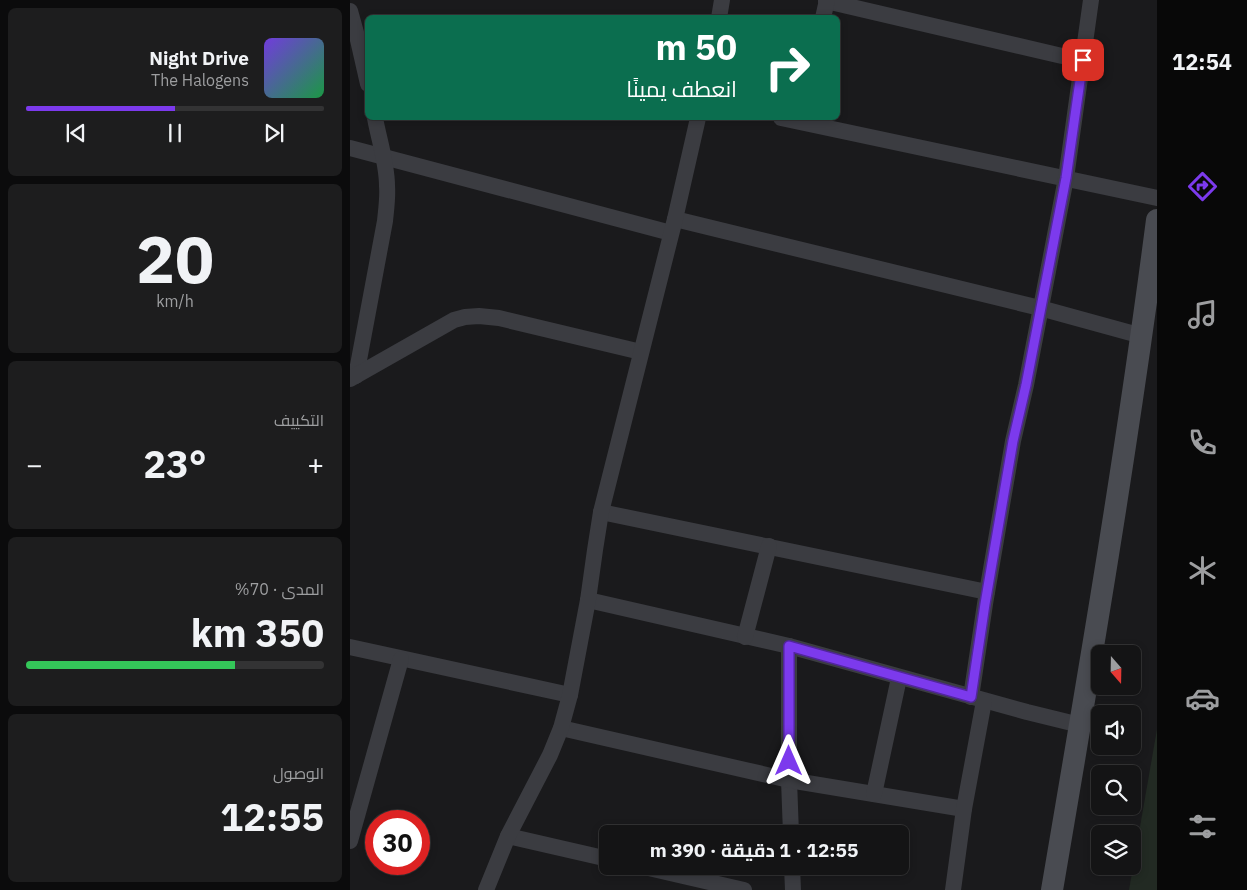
<!DOCTYPE html>
<html lang="ar">
<head>
<meta charset="utf-8">
<style>
	:root { --surface:#141415; --page:#1d1d1e; --text:#f1f3f6; --muted:#9d9ea0; --line:#333334; --accent:#7c3aed }
	body { margin:0; font-family:"IBM Plex Sans",Cairo,sans-serif; background:var(--page); color:var(--text); direction:rtl; height:100vh; display:flex; flex-direction:column; font-size:19px; white-space:nowrap }
	* { box-sizing:border-box; margin:0 }
	p { font-size:16px; color:var(--muted) }
	.icon { flex:none; width:28px; height:28px; fill:none; stroke:currentColor; stroke-width:2; stroke-linecap:round; stroke-linejoin:round }
	.map { position:relative; flex:1; overflow:hidden; direction:ltr }
	.sheet { display:flex; flex-direction:column; gap:8px; padding:8px; background:#0b0b0c; width:350px }
	.sheet>* { flex:none }
	.hud { position:absolute; left:15px; top:15px; width:475px; height:105px; border-radius:8px; box-shadow:0 2px 8px #0003,0 0 0 1px var(--line); direction:rtl; background:#0b6e4f; color:#fff; overflow:hidden }
	.needle { width:32px; rotate:160deg }
	.buttons { position:absolute; left:741px; top:645px; display:grid; gap:10px }
	.buttons a { display:grid; place-items:center; width:50px; height:50px; border-radius:8px; background:var(--surface); box-shadow:0 2px 8px #0003,0 0 0 1px var(--line); font-size:25px }
	.speed { position:absolute; left:15px; top:810px; display:flex; gap:10px; font-size:25px; font-weight:700; text-align:center }
	.speed>* { display:grid; place-content:center; width:65px; height:65px; border-radius:50%; background:var(--surface); box-shadow:0 2px 8px #0003,0 0 0 1px var(--line); line-height:1 }
	.speed .limit { border:8px solid #d22; background:#fff; color:#111 }
	.pin { position:absolute; display:grid; place-items:center; width:42px; height:42px; color:#fff; margin:-21px; border-radius:10px; box-shadow:0 2px 8px #0006 }
	.me { position:absolute; width:55px; margin:-28px; rotate:0deg; stroke-linejoin:round; filter:drop-shadow(0 0 4px #0008) }
	.turn { display:flex; align-items:center; gap:18px; height:105px; padding:0 20px; font-size:22px }
	.turn .icon { width:65px; height:65px; stroke-width:2.5 }
	.turn b { display:block; font-size:35px; line-height:42px }
	.big { font-size:38px; font-weight:700; line-height:1.1 }
	.sheet .card { flex:1; display:flex; flex-direction:column; justify-content:center; gap:8px; min-width:0; padding:0 18px; border-radius:8px; background:var(--page) }
	.sheet .dial { align-items:center; gap:0 }
	.dial b { font-size:65px; line-height:1 }
	.song { display:flex; align-items:center; gap:15px }
	.cover { width:60px; height:60px; border-radius:8px; background:linear-gradient(135deg,hsl(260 70% 55%),hsl(140 70% 35%)) }
	.played { height:5px; border-radius:2px; background:linear-gradient(90deg,var(--accent) 50%,var(--line) 50%) }
	.keys { display:flex; justify-content:space-around; direction:ltr }
	.heat { display:flex; justify-content:space-between; align-items:center; font-size:28px; direction:ltr }
	.charge { height:8px; border-radius:4px; background:linear-gradient(90deg,#34c759 70%,var(--line) 0) }
	.trip { position:absolute; left:249px; top:825px; width:310px; height:50px; border-radius:8px; background:var(--surface); box-shadow:0 2px 8px #0003,0 0 0 1px var(--line); font-weight:700; line-height:50px; text-align:center; direction:rtl }
	main { display:flex; flex:1; min-height:0 }
	.tab-bar { display:flex; flex-direction:column; width:90px; justify-content:space-around; align-items:center; background:#080808; color:var(--muted) }
	.tab-bar .icon { width:35px; height:35px }
	.tab-bar .current { color:var(--accent) }
	.tab-bar b { font-size:22px; color:var(--text) }
	.map>svg:first-child { display:block }
	.green { fill:#222a23 }
	.lines { fill:none; stroke-linecap:round; stroke-linejoin:round }
	.street { stroke:#3b3c41; stroke-width:16 }
	.secondary { stroke:#494b51; stroke-width:22 }
	.route-casing { stroke:#51269a; stroke-width:12 }
	.route { stroke:#7c3aed; stroke-width:9 }
</style>
</head>
<body>
<main>
<nav class="tab-bar">
<b>12:54</b>
<svg class="icon current" aria-label="directions" viewBox="0 0 24 24"><path d="M12 3l9 9-9 9-9-9zM9 14v-3h6M13 9l2 2-2 2"/></svg>
<svg class="icon" aria-label="music" viewBox="0 0 24 24"><path d="M9 18V5l10-2v13"/><circle cx="6" cy="18" r="3"/><circle cx="16" cy="16" r="3"/></svg>
<svg class="icon" aria-label="phone" viewBox="0 0 24 24"><path d="M5 4h4l2 5-3 2q2 4 5 5l2-3 5 2v4C11 20 4 13 5 4z"/></svg>
<svg class="icon" aria-label="climate" viewBox="0 0 24 24"><path d="M12 3v18M4 7l16 10M4 17L20 7"/></svg>
<svg class="icon" aria-label="car" viewBox="0 0 24 24"><path d="M5 17H2v-5l4-1 3-4h7l3 4 3 1v5h-3M9 17h6M6 11h13"/><circle cx="7" cy="17" r="2"/><circle cx="17" cy="17" r="2"/></svg>
<svg class="icon" aria-label="filters" viewBox="0 0 24 24"><path d="M4 7h16M4 17h16"/><circle cx="9" cy="7" r="2"/><circle cx="15" cy="17" r="2"/></svg>
</nav>
<div class="map">
<svg width="807" height="890" viewBox="0 0 807 890">
	<rect width="100%" height="100%" fill="#1a1a1c"/>
	<polygon class="green" points="807,729 807,890 779,890"/>
	<g class="lines">
		<g class="street">
			<polyline points="476,1 712,56 733,60"/>
			<polyline points="0,11 8,40 18,84"/>
			<polyline points="369,18 372,0"/>
			<polyline points="473,18 477,0"/>
			<polyline points="431,118 807,198"/>
			<polyline points="0,148 321,233"/>
			<polyline points="325,219 690,308 792,336"/>
			<path d="M6 376 35 221C36 210 38 198 37 186 37 163 29 140 25 118"/>
			<polyline points="0,379 104,320 115,317 129,316 149,318 291,352"/>
			<polyline points="251,512 637,592"/>
			<polyline points="238,600 439,646 677,712 730,725"/>
			<polyline points="395,637 419,546"/>
			<polyline points="439,646 439,780 441,834"/>
			<polyline points="0,647 220,695"/>
			<polyline points="621,697 635,604 663,441 676,385 716,178 741,0"/>
			<polyline points="211,728 439,780 614,809"/>
			<polyline points="524,794 549,678"/>
			<polyline points="158,836 258,859"/>
			<polyline points="0,841 51,659"/>
			<polyline points="290,866 394,890"/>
			<polyline points="442,866 443,890"/>
			<polyline points="136,890 158,836 200,755 211,728 220,695 238,600 245,550 251,512 325,219 348,118"/>
			<polyline points="603,890 614,809 634,701"/>
		</g>
		<path class="secondary" d="M702 890C740 667 778 444 807 220"/>
	</g>
	<g class="lines">
		<defs>
			<polyline id="route" points="439,761 439,646 621,697 635,604 663,441 676,385 716,178 733,60"/>
		</defs>
		<use href="#route" class="route-casing"/>
		<use href="#route" class="route"/>
	</g>
</svg>
<div class="buttons">
<a><svg class="needle" viewBox="-14 -14 28 28"><path d="M0-13l5 13h-10z" fill="#e53935"/><path d="M0 13l5-13h-10z" fill="#9d9ea0"/></svg></a>
<a><svg class="icon" aria-label="sound" viewBox="0 0 24 24"><path d="M4 9h4l5-4v14l-5-4H4zM17 9q2 3 0 6"/></svg></a>
<a><svg class="icon" aria-label="search" viewBox="0 0 24 24"><circle cx="10" cy="10" r="6"/><path d="M15 15l6 6"/></svg></a>
<a><svg class="icon" aria-label="layers" viewBox="0 0 24 24"><path d="M12 4l9 5-9 5-9-5zM3 14l9 5 9-5"/></svg></a>
</div>
<div class="speed"><div class="limit">30</div></div>
<div class="pin" style="left:733px;top:60px;background:#d93025"><svg class="icon" aria-label="arrive" viewBox="0 0 24 24"><path d="M6 21V4h12l-3 4 3 4H6"/></svg></div>
<svg class="me" style="left:439px;top:761px" viewBox="-20 -20 40 40"><path d="M0-17L14 15 0 8-14 15z" fill="#7c3aed" stroke="#fff" stroke-width="4"/></svg>
<div class="trip">12:55 · 1 دقيقة · 390 m</div>
<div class="hud">
<div class="turn"><svg class="icon" aria-label="right" viewBox="0 0 24 24"><path d="M7 20v-9h11M14 6l5 5-5 5"/></svg><div><b>50 m</b>انعطف يمينًا</div></div>
</div>
</div>
<section class="sheet">
<div class="card">
<div class="song"><i class="cover"></i><div><b>Night Drive</b><p>The Halogens</p></div></div>
<div class="played"></div>
<div class="keys"><svg class="icon" aria-label="previous" viewBox="0 0 24 24"><path d="M18 5L8 12l10 7zM5 5v14"/></svg><svg class="icon" aria-label="pause" viewBox="0 0 24 24"><path d="M8 5v14M16 5v14"/></svg><svg class="icon" aria-label="next" viewBox="0 0 24 24"><path d="M6 5l10 7-10 7zM19 5v14"/></svg></div>
</div>
<div class="card dial"><b>20</b><p>km/h</p></div>
<div class="card"><p>التكييف</p>
<div class="heat"><a>−</a><b class="big">23°</b><a>+</a></div>
</div>
<div class="card"><p>المدى · 70%</p><b class="big">350 km</b><div class="charge"></div></div>
<div class="card"><p>الوصول</p><b class="big">12:55</b></div>
</section>
</main>
</body>
</html>
